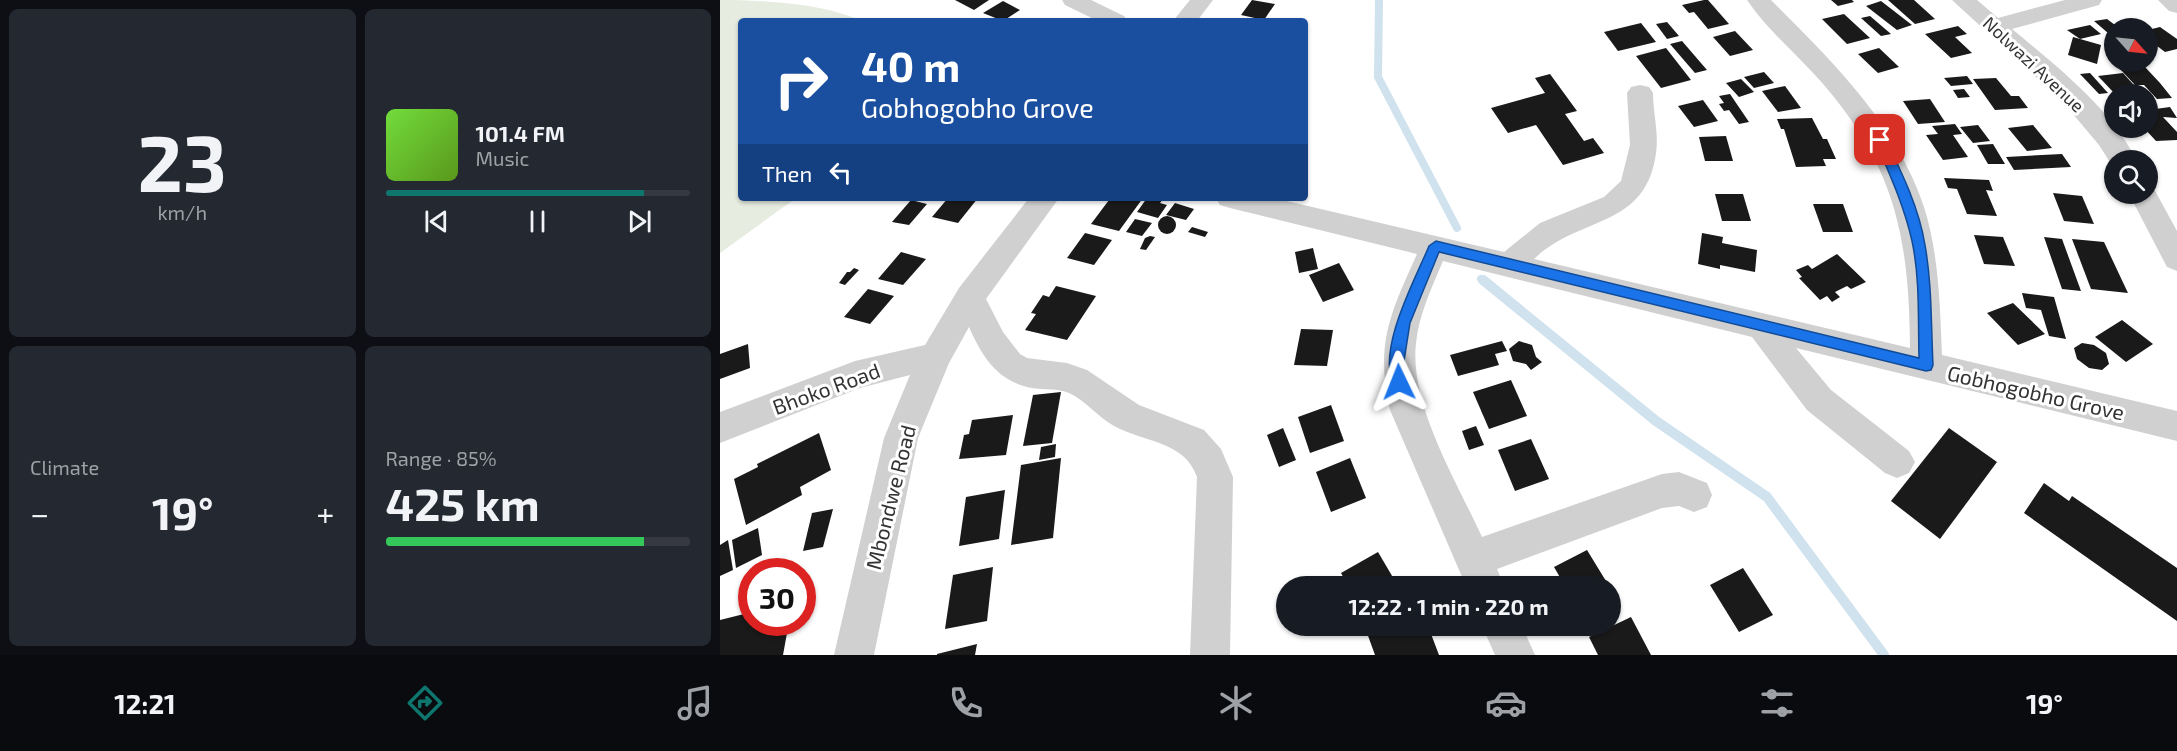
<!DOCTYPE html>
<html lang="en">
<head>
<meta charset="utf-8">
<style>
	:root { --surface:#171b24; --page:#242831; --text:#f1f3f6; --muted:#9ea1a6; --line:#363941; --accent:#0f766e }
	body { margin:0; font-family:"Exo 2",sans-serif; background:var(--page); color:var(--text); height:100vh; display:flex; flex-direction:column; font-size:22px; white-space:nowrap }
	* { box-sizing:border-box; margin:0 }
	p { font-size:20px; color:var(--muted) }
	.icon { flex:none; width:33px; height:33px; fill:none; stroke:currentColor; stroke-width:2; stroke-linecap:round; stroke-linejoin:round }
	.map { position:relative; flex:1; overflow:hidden }
	.details { display:flex; flex-direction:column; gap:9px; padding:9px; background:#0d0f14; width:720px }
	.details>* { flex:none }
	.banner { position:absolute; left:18px; top:18px; width:570px; height:183px; border-radius:6px; box-shadow:0 2px 4px #0004; background:#1a4fa0; color:#fff; overflow:hidden }
	.needle { width:39px; rotate:117deg }
	.tools { position:absolute; left:1384px; top:18px; display:grid; gap:12px }
	.tools a { display:grid; place-items:center; width:54px; height:54px; border-radius:50%; background:var(--surface); box-shadow:0 2px 4px #0004; font-size:30px }
	.speed { position:absolute; left:18px; top:558px; display:flex; gap:12px; font-size:30px; font-weight:700; text-align:center }
	.speed>* { display:grid; place-content:center; width:78px; height:78px; border-radius:50%; background:var(--surface); box-shadow:0 2px 4px #0004; line-height:1 }
	.speed .limit { border:9px solid #d22; background:#fff; color:#111 }
	.pin { position:absolute; display:grid; place-items:center; width:51px; height:51px; color:#fff; margin:-26px; border-radius:12px; box-shadow:0 3px 9px #0006 }
	.me { position:absolute; width:66px; margin:-33px; rotate:358deg; stroke-linejoin:round; filter:drop-shadow(0 0 4px #0008) }
	.turn { display:flex; align-items:center; gap:21px; height:126px; padding:0 24px; font-size:27px }
	.turn .icon { width:78px; height:78px; stroke-width:2.5 }
	.turn b { display:block; font-size:42px; line-height:51px }
	.then { display:flex; align-items:center; height:57px; padding:0 24px; background:#0003; gap:12px; font-size:22px }
	.big { font-size:45px; font-weight:700; line-height:1.1 }
	.details .widget { flex:1; display:flex; flex-direction:column; justify-content:center; gap:9px; min-width:0; padding:0 21px; border-radius:9px; background:var(--page) }
	.details .dial { align-items:center; gap:0 }
	.dial b { font-size:78px; line-height:1 }
	.song { display:flex; align-items:center; gap:18px }
	.cover { width:72px; height:72px; border-radius:9px; background:linear-gradient(135deg,hsl(100 70% 55%),hsl(90 70% 35%)) }
	.played { height:6px; border-radius:3px; background:linear-gradient(90deg,var(--accent) 85%,var(--line) 85%) }
	.keys { display:flex; justify-content:space-around; direction:ltr }
	.heat { display:flex; justify-content:space-between; align-items:center; font-size:33px; direction:ltr }
	.charge { height:9px; border-radius:4px; background:linear-gradient(90deg,#34c759 85%,var(--line) 0) }
	.details .tiles { flex:1; display:grid; gap:9px; grid-template-columns:repeat(2,1fr) }
	.trip { position:absolute; left:556px; top:576px; width:345px; height:60px; border-radius:30px; background:var(--surface); box-shadow:0 2px 4px #0004; font-weight:700; line-height:60px; text-align:center }
	.dock { display:flex; height:96px; justify-content:space-around; align-items:center; background:#090b0e; color:var(--muted) }
	.dock .icon { width:42px; height:42px }
	.dock .on { color:var(--accent) }
	.dock b { font-size:27px; color:var(--text) }
	main { display:flex; flex:1; min-height:0 }
	.map>svg:first-child { display:block }
	.green { fill:#e6ecdf }
	.lines { fill:none; stroke-linecap:round; stroke-linejoin:round }
	.stream-far1 { stroke:#cfe2ee; stroke-width:8 }
	.stream { stroke:#cfe2ee; stroke-width:10 }
	.building { fill:#1a1a1a }
	.minor { fill:#d0d0d0; fill-rule:evenodd }
	.route { fill:#1a73e8; stroke:#114b97; stroke-width:1.5 }
	.labels { text-anchor:middle; dominant-baseline:central; stroke-width:6; stroke-linejoin:round; paint-order:stroke }
	.far-street-label { font-size:18px; fill:#333; stroke:#fff }
	.street-label { font-size:21px; fill:#333; stroke:#fff }
</style>
</head>
<body>
<main>
<section class="details">
<div class="tiles">
<div class="widget dial"><b>23</b><p>km/h</p></div>
<div class="widget">
<div class="song"><i class="cover"></i><div><b>101.4 FM</b><p>Music</p></div></div>
<div class="played"></div>
<div class="keys"><svg class="icon" aria-label="previous" viewBox="0 0 24 24"><path d="M18 5L8 12l10 7zM5 5v14"/></svg><svg class="icon" aria-label="pause" viewBox="0 0 24 24"><path d="M8 5v14M16 5v14"/></svg><svg class="icon" aria-label="next" viewBox="0 0 24 24"><path d="M6 5l10 7-10 7zM19 5v14"/></svg></div>
</div>
<div class="widget"><p>Climate</p>
<div class="heat"><a>−</a><b class="big">19°</b><a>+</a></div>
</div>
<div class="widget"><p>Range · 85%</p><b class="big">425 km</b><div class="charge"></div></div>
</div>
</section>
<div class="map">
<svg width="1457" height="655" viewBox="0 0 1457 655">
	<rect width="100%" height="100%" fill="#fff"/>
	<path class="green" d="M0 0C41 0 105 3 141 21H21V198H76L0 253Z"/>
	<g class="lines">
		<g class="stream-far1">
			<polyline points="659,0 658,77 737,228"/>
			<polyline points="761,279 765,282"/>
		</g>
		<polyline class="stream" points="763,280 936,421 1047,497 1164,655"/>
	</g>
	<g class="building">
		<polygon points="235,0 269,0 254,10"/>
		<polygon points="532,0 555,4 544,20 521,15"/>
		<polygon points="984,0 988,0 1009,24 988,29 974,12 969,13 962,5"/>
		<polygon points="1111,0 1132,0 1134,2 1118,6"/>
		<polygon points="1168,0 1194,0 1215,19 1195,24"/>
		<polygon points="283,1 300,10 283,21 263,13"/>
		<polygon points="1161,1 1192,25 1177,30 1146,6"/>
		<polygon points="1124,14 1150,38 1127,44 1102,19"/>
		<polygon points="1150,16 1171,34 1161,36 1141,18"/>
		<polygon points="1387,19 1399,28 1395,28 1395,39 1374,21"/>
		<polygon points="947,22 959,36 947,39 936,24"/>
		<polygon points="921,23 936,42 898,51 884,32"/>
		<polygon points="1370,25 1381,34 1360,39 1347,30"/>
		<polygon points="1238,26 1247,34 1235,37 1252,53 1231,58 1205,34"/>
		<polygon points="1440,27 1457,39 1457,49 1445,52 1428,39 1428,30"/>
		<polygon points="1015,31 1033,50 1010,56 993,37"/>
		<polygon points="1353,37 1381,45 1377,64 1348,55"/>
		<polygon points="962,41 987,70 975,73 950,44"/>
		<polygon points="946,48 971,80 941,88 916,56"/>
		<polygon points="1159,48 1179,67 1158,73 1138,54"/>
		<polygon points="1425,67 1440,83 1452,98 1437,99 1424,85 1415,85 1400,69"/>
		<polygon points="1044,72 1054,83 1034,88 1024,77"/>
		<polygon points="1370,73 1388,93 1379,94 1360,74"/>
		<polygon points="1403,73 1422,94 1395,94 1378,76"/>
		<polygon points="830,74 857,111 845,114 864,141 873,138 884,153 843,165 816,125 788,133 771,108 825,93 815,78"/>
		<polygon points="1247,76 1253,84 1231,86 1224,78"/>
		<polygon points="1276,78 1291,96 1299,96 1308,108 1275,110 1253,79"/>
		<polygon points="1021,79 1034,92 1019,97 1006,83"/>
		<polygon points="1065,86 1081,108 1058,112 1042,91"/>
		<polygon points="1244,89 1250,97 1238,98 1233,90"/>
		<polygon points="1010,94 1029,122 1019,124 1009,110 1004,111 999,104 1004,103 999,96"/>
		<polygon points="1210,99 1225,122 1198,124 1183,101"/>
		<polygon points="983,100 998,121 974,127 958,106"/>
		<polygon points="1450,107 1457,118 1443,117 1457,132 1457,140 1436,141 1424,128 1428,128 1428,110"/>
		<polygon points="1092,118 1103,139 1107,139 1116,159 1103,159 1106,166 1076,167 1064,129 1061,129 1057,119"/>
		<polygon points="1235,124 1242,134 1233,135 1248,157 1223,160 1206,135 1218,134 1212,126"/>
		<polygon points="1258,125 1270,141 1253,143 1240,127"/>
		<polygon points="1313,125 1332,148 1307,151 1288,128"/>
		<polygon points="1006,136 1013,161 985,161 979,137"/>
		<polygon points="1273,144 1285,164 1268,164 1257,145"/>
		<polygon points="1342,154 1351,167 1294,170 1286,157"/>
		<polygon points="1224,178 1269,180 1273,191 1266,190 1277,216 1247,214 1237,189 1228,188"/>
		<polygon points="1333,193 1362,196 1374,224 1344,221"/>
		<polygon points="995,194 1023,194 1031,221 1002,221"/>
		<polygon points="228,198 258,198 238,223 212,217"/>
		<polygon points="382,198 423,198 399,231 371,224 389,200"/>
		<polygon points="427,198 444,198 440,203 447,205 438,218 417,212"/>
		<polygon points="191,200 207,204 189,225 172,222"/>
		<polygon points="455,203 474,209 466,220 446,215"/>
		<polygon points="1093,204 1123,204 1133,232 1103,232"/>
		<circle cx="447" cy="225" r="9"/>
		<polygon points="415,219 432,223 422,236 406,232"/>
		<polygon points="472,227 488,232 485,237 468,232"/>
		<polygon points="365,233 392,240 374,265 347,258"/>
		<polygon points="982,233 1003,237 1002,243 1037,250 1035,272 1000,265 1000,269 978,264"/>
		<polygon points="1254,235 1283,237 1295,266 1264,264"/>
		<polygon points="430,236 435,237 426,250 420,249 425,238"/>
		<polygon points="1324,237 1342,239 1361,291 1342,289"/>
		<polygon points="1352,239 1384,242 1408,293 1371,289"/>
		<polygon points="593,248 598,269 579,273 575,252"/>
		<polygon points="181,252 206,259 183,285 158,279"/>
		<polygon points="1117,254 1146,282 1131,289 1127,286 1115,292 1120,297 1112,302 1107,296 1100,300 1079,278 1082,277 1076,270 1088,265 1092,269"/>
		<polygon points="619,263 634,290 603,302 589,275"/>
		<polygon points="134,268 139,270 125,285 119,283 127,272 130,272"/>
		<polygon points="336,286 376,296 347,340 305,330 316,314 311,313 323,295 329,297"/>
		<polygon points="148,289 174,296 150,324 124,317"/>
		<polygon points="1302,293 1334,297 1346,339 1329,336 1321,310 1306,308"/>
		<polygon points="1293,303 1325,334 1298,345 1267,313"/>
		<polygon points="1402,320 1433,344 1406,362 1375,337"/>
		<polygon points="581,329 613,330 607,366 574,365"/>
		<polygon points="782,341 787,351 775,354 779,365 738,376 730,355"/>
		<polygon points="799,341 812,345 816,357 822,362 811,370 806,364 793,361 789,349"/>
		<polygon points="1362,343 1374,345 1386,353 1389,364 1382,370 1369,368 1357,359 1354,348"/>
		<polygon points="28,344 30,368 0,379 0,354"/>
		<polygon points="791,380 807,416 769,429 753,392"/>
		<polygon points="341,392 332,443 303,446 313,395"/>
		<polygon points="611,405 624,441 590,453 578,417"/>
		<polygon points="293,415 286,455 239,459 244,435 249,434 252,420"/>
		<polygon points="756,426 764,445 749,450 742,431"/>
		<polygon points="563,428 576,460 559,467 547,435"/>
		<polygon points="1229,428 1277,462 1220,539 1171,501"/>
		<polygon points="99,433 111,470 80,487 82,495 26,525 14,479 38,467 37,464"/>
		<polygon points="811,439 829,479 795,491 778,450"/>
		<polygon points="336,444 335,457 319,460 321,447"/>
		<polygon points="341,458 333,538 291,545 301,465"/>
		<polygon points="630,458 646,498 611,512 596,472"/>
		<polygon points="1324,483 1349,501 1352,496 1457,568 1457,621 1304,513"/>
		<polygon points="285,490 279,539 239,546 246,497"/>
		<polygon points="113,509 103,547 83,551 92,513"/>
		<polygon points="38,528 42,555 16,568 12,540"/>
		<polygon points="8,540 13,570 0,576 0,545"/>
		<polygon points="867,550 889,586 845,586 834,567"/>
		<polygon points="658,552 678,586 628,586 621,573"/>
		<polygon points="273,567 267,621 225,629 233,575"/>
		<polygon points="1023,568 1053,615 1019,632 990,585"/>
		<polygon points="32,612 32,622 69,622 63,655 0,655 0,620"/>
		<polygon points="911,617 931,655 878,655 869,637"/>
		<polygon points="665,626 676,626 678,630 687,626 708,626 719,655 655,655 647,633"/>
		<polygon points="257,644 255,655 217,655 217,654"/>
	</g>
	<g class="lines">
		<g class="minor">
			<polygon points="342,0 371,0 404,16 408,21 378,21 345,5"/>
			<polygon points="470,0 493,0 477,21 453,21"/>
			<path d="M1027 0H1051C1111 60 1177 124 1204 207 1219 255 1220 306 1222 355L1457 411V441L1076 348 1111 390 1189 451 1195 462 1189 473 1177 478 1165 473 1087 410 1032 337 723 261C712 287 699 314 696 343 689 404 737 482 762 537L942 474 959 472 987 483 992 495 987 507 974 512 959 506 942 508 777 569 784 586H746L670 410C655 344 670 314 697 254L510 208 500 205 496 198H554L784 252 820 223 884 197 901 181 910 145 907 93 911 87 920 85 929 87 933 93C933 113 939 133 936 153 926 229 860 215 814 259L1190 348C1189 239 1176 169 1104 85 1079 56 1048 31 1027 0Z"/>
			<path d="M1232 0H1257L1278 18 1345 0H1382L1379 5 1292 29C1333 63 1394 111 1416 160H1395L1393 167 1379 145 1342 101Z"/>
			<polygon points="1438,0 1457,0 1457,13 1449,11"/>
			<polygon points="1428,185 1433,187 1457,231 1457,271 1447,267 1409,194 1428,194"/>
			<path d="M309 198H339L266 299 283 332 300 354 307 358 347 363 367 370 419 405 484 430 501 449 513 477 510 655H470L477 477C465 441 423 442 394 426 378 417 366 401 349 393 338 388 324 390 312 388 277 381 263 358 249 327L229 363 198 438 154 655H114L164 438 190 375 140 388 0 443V412L135 361 205 345 239 288Z"/>
			<polygon points="762,626 802,626 815,655 775,655"/>
		</g>
	</g>
	<path class="route" d="M1160 136 1166 140C1182 173 1199 208 1205 245 1212 284 1211 325 1213 365L1211 370 1206 371 719 252 690 323 684 361V386H674C656 350 695 280 709 246L716 241 1199 358C1198 319 1200 278 1192 241 1184 205 1169 173 1155 140Z"/>
	<g class="labels">
		<g class="far-street-label">
			<text transform="translate(1314 64) rotate(43)">Nolwazi Avenue</text>
		</g>
		<g class="street-label">
			<text transform="translate(106 388) rotate(-20)">Bhoko Road</text>
			<text transform="translate(1316 392) rotate(13)">Gobhogobho Grove</text>
			<text transform="translate(170 497) rotate(-76)">Mbondwe Road</text>
		</g>
	</g>
</svg>
<div class="tools">
<a><svg class="needle" viewBox="-14 -14 28 28"><path d="M0-13l5 13h-10z" fill="#e53935"/><path d="M0 13l5-13h-10z" fill="#9ea1a6"/></svg></a>
<a><svg class="icon" aria-label="sound" viewBox="0 0 24 24"><path d="M4 9h4l5-4v14l-5-4H4zM17 9q2 3 0 6"/></svg></a>
<a><svg class="icon" aria-label="search" viewBox="0 0 24 24"><circle cx="10" cy="10" r="6"/><path d="M15 15l6 6"/></svg></a>
</div>
<div class="speed"><div class="limit">30</div></div>
<div class="pin" style="left:1160px;top:140px;background:#d93025"><svg class="icon" aria-label="arrive" viewBox="0 0 24 24"><path d="M6 21V4h12l-3 4 3 4H6"/></svg></div>
<svg class="me" style="left:679px;top:382px" viewBox="-20 -20 40 40"><path d="M0-17L14 15 0 8-14 15z" fill="#1a73e8" stroke="#fff" stroke-width="4"/></svg>
<div class="trip">12:22 · 1 min · 220 m</div>
<div class="banner">
<div class="turn"><svg class="icon" aria-label="right" viewBox="0 0 24 24"><path d="M7 20v-9h11M14 6l5 5-5 5"/></svg><div><b>40 m</b>Gobhogobho Grove</div></div>
<div class="then">Then<svg class="icon" aria-label="left" viewBox="0 0 24 24"><path d="M17 20v-9H6M10 6l-5 5 5 5"/></svg></div>
</div>
</div>
</main>
<nav class="dock">
<b>12:21</b>
<svg class="icon on" aria-label="directions" viewBox="0 0 24 24"><path d="M12 3l9 9-9 9-9-9zM9 14v-3h6M13 9l2 2-2 2"/></svg>
<svg class="icon" aria-label="music" viewBox="0 0 24 24"><path d="M9 18V5l10-2v13"/><circle cx="6" cy="18" r="3"/><circle cx="16" cy="16" r="3"/></svg>
<svg class="icon" aria-label="phone" viewBox="0 0 24 24"><path d="M5 4h4l2 5-3 2q2 4 5 5l2-3 5 2v4C11 20 4 13 5 4z"/></svg>
<svg class="icon" aria-label="climate" viewBox="0 0 24 24"><path d="M12 3v18M4 7l16 10M4 17L20 7"/></svg>
<svg class="icon" aria-label="car" viewBox="0 0 24 24"><path d="M5 17H2v-5l4-1 3-4h7l3 4 3 1v5h-3M9 17h6M6 11h13"/><circle cx="7" cy="17" r="2"/><circle cx="17" cy="17" r="2"/></svg>
<svg class="icon" aria-label="filters" viewBox="0 0 24 24"><path d="M4 7h16M4 17h16"/><circle cx="9" cy="7" r="2"/><circle cx="15" cy="17" r="2"/></svg>
<b>19°</b>
</nav>
</body>
</html>
